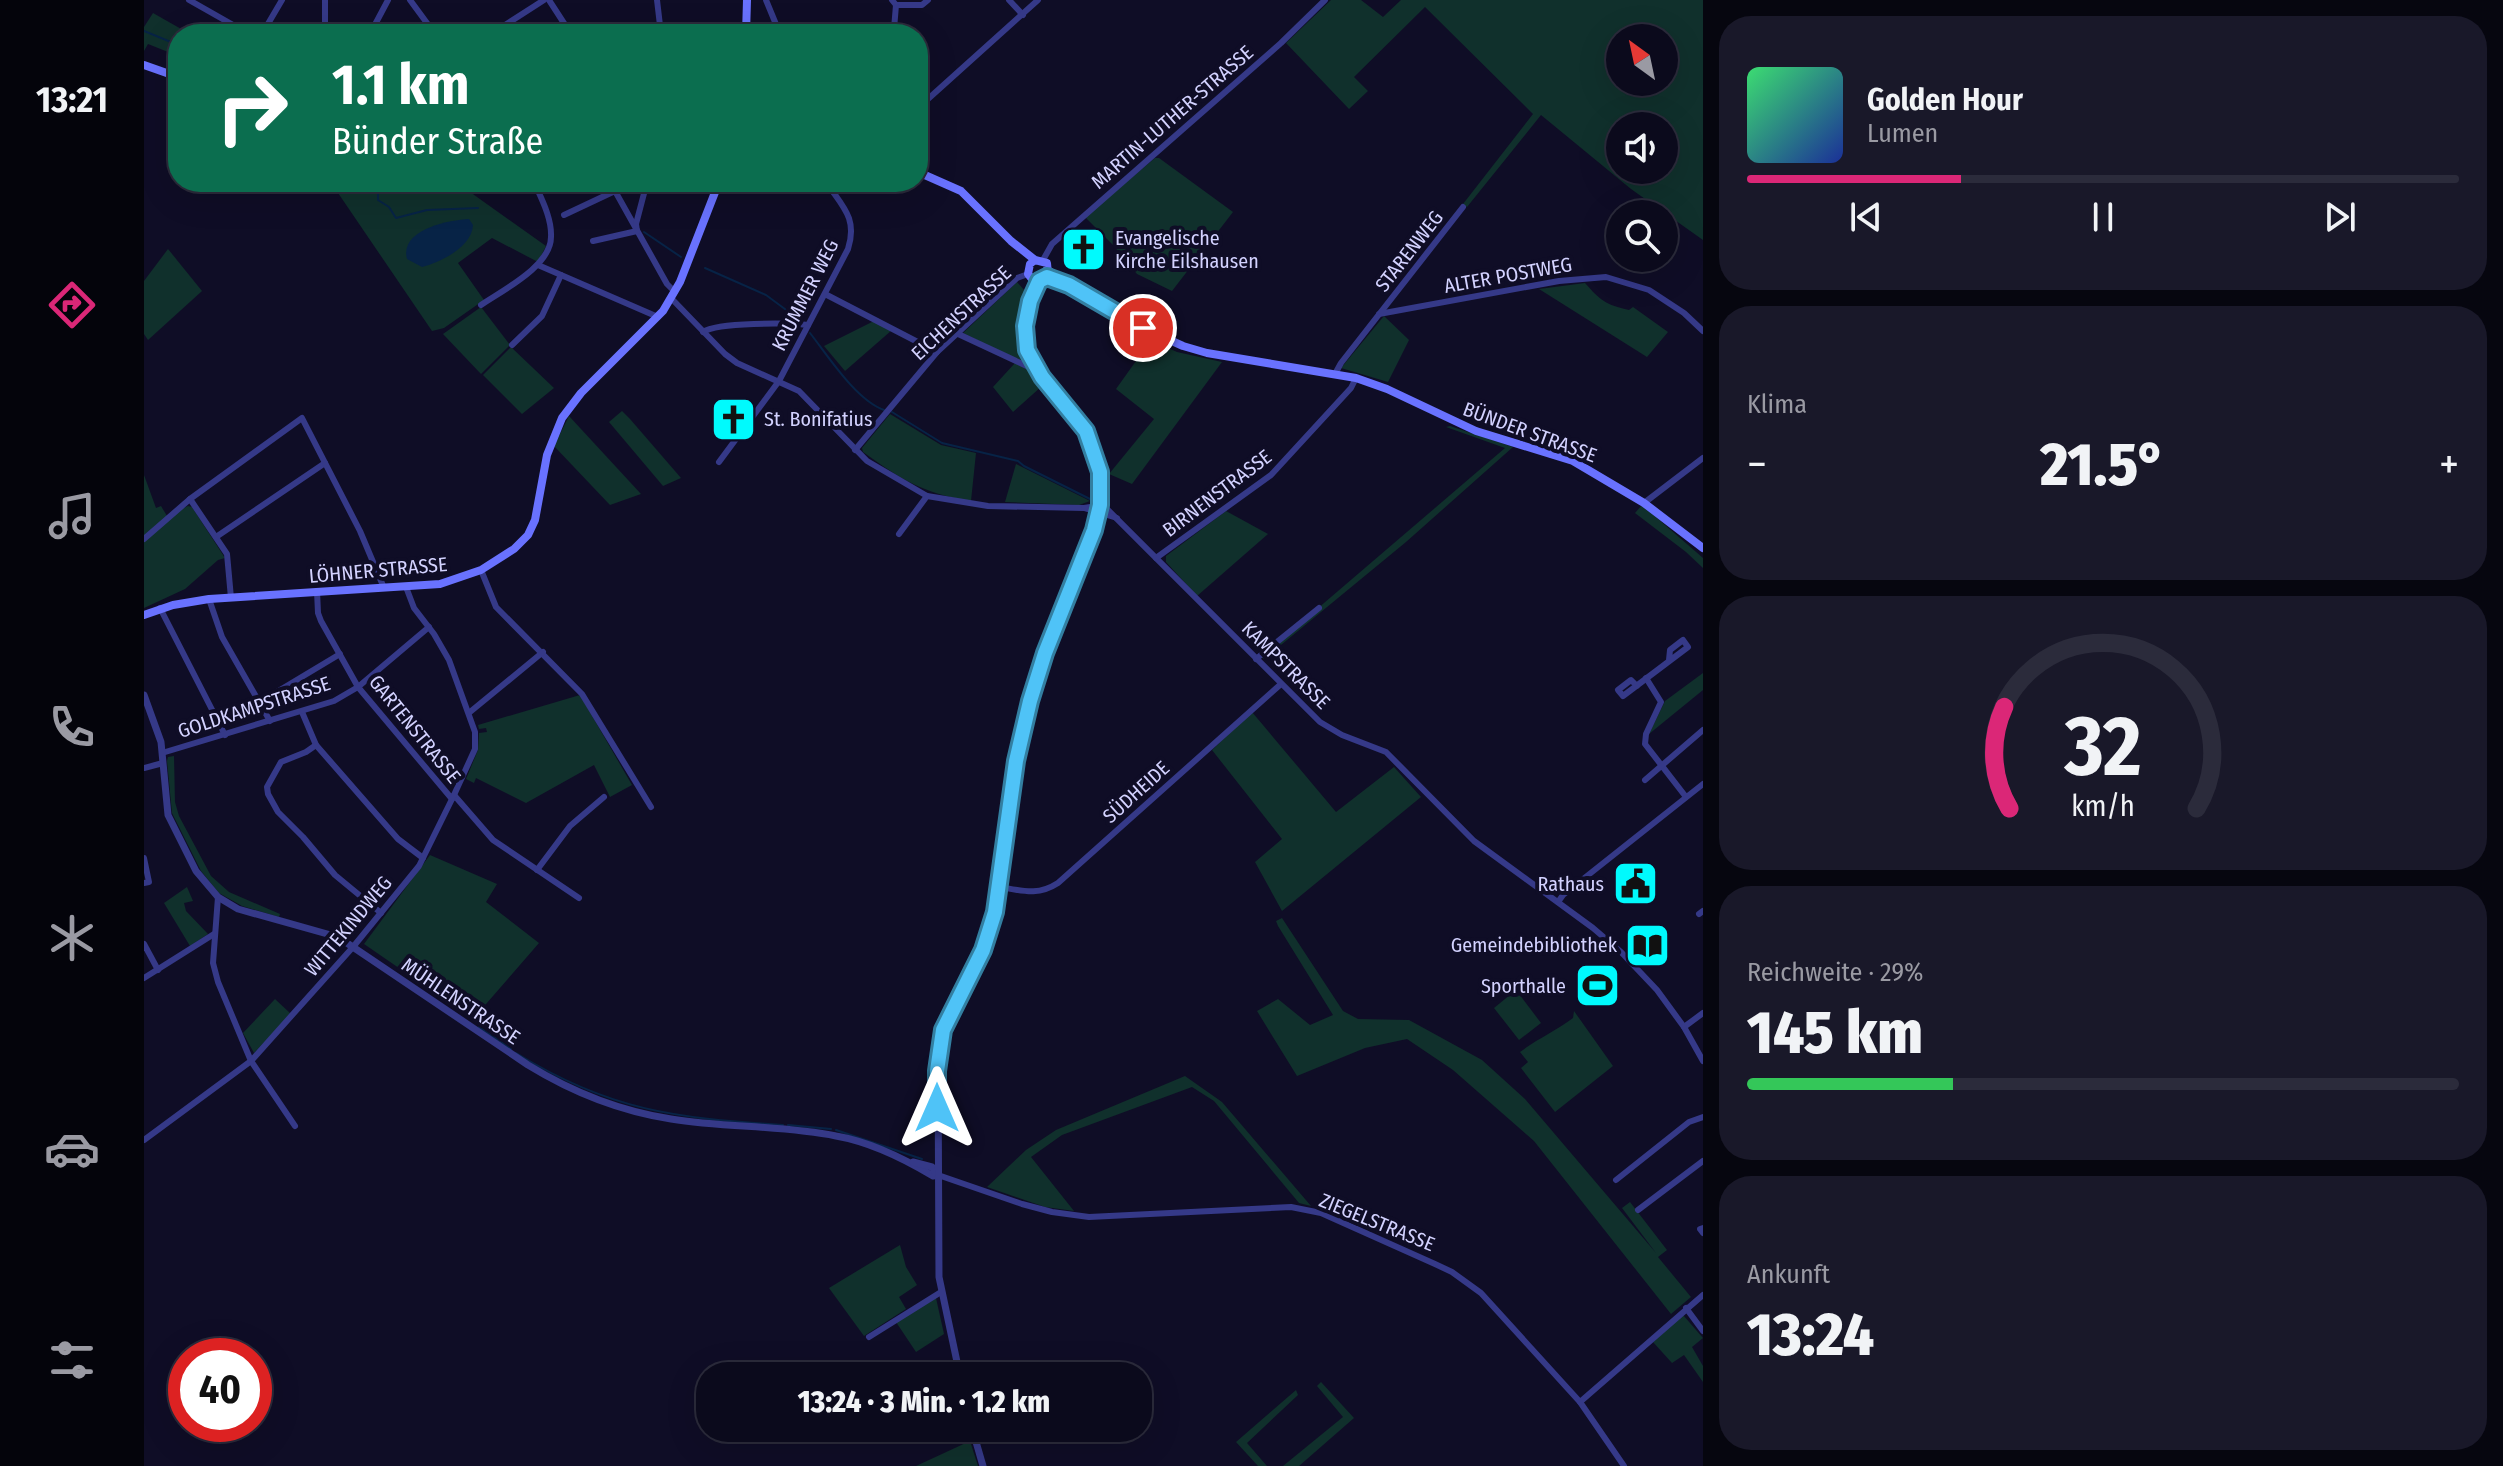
<!DOCTYPE html>
<html lang="de">
<head>
<meta charset="utf-8">
<style>
	:root { --surface:#0b0a1c; --page:#191829; --text:#f1f3f6; --muted:#9a9aa3; --line:#2b2b3b; --accent:#db2777 }
	body { margin:0; font-family:"Fira Sans Condensed",sans-serif; background:var(--page); color:var(--text); height:100vh; display:flex; flex-direction:column; font-size:30px; white-space:nowrap }
	* { box-sizing:border-box; margin:0 }
	p { font-size:26px; color:var(--muted) }
	.icon { flex:none; width:44px; height:44px; fill:none; stroke:currentColor; stroke-width:2; stroke-linecap:round; stroke-linejoin:round }
	.map { position:relative; flex:1; overflow:hidden }
	.drawer { display:flex; flex-direction:column; gap:16px; padding:16px; background:#06060f; width:800px }
	.drawer>* { flex:none }
	.hud { position:absolute; left:24px; top:24px; width:760px; height:168px; border-radius:32px; box-shadow:0 8px 32px #0002,0 0 0 2px var(--line); background:#0b6e4f; color:#fff; overflow:hidden }
	.needle { width:52px; rotate:327deg }
	.fabs { position:absolute; left:1462px; top:24px; display:grid; gap:16px }
	.fabs a { display:grid; place-items:center; width:72px; height:72px; border-radius:50%; background:var(--surface); box-shadow:0 8px 32px #0002,0 0 0 2px var(--line); font-size:40px }
	.speed { position:absolute; left:24px; top:1338px; display:flex; gap:16px; font-size:40px; font-weight:700; text-align:center }
	.speed>* { display:grid; place-content:center; width:104px; height:104px; border-radius:50%; background:var(--surface); box-shadow:0 8px 32px #0002,0 0 0 2px var(--line); line-height:1 }
	.speed .limit { border:12px solid #d22; background:#fff; color:#111 }
	.pin { position:absolute; display:grid; place-items:center; width:68px; height:68px; color:#fff; margin:-34px; border:4px solid #fff; border-radius:50%; box-shadow:0 2px 8px #0007 }
	.me { position:absolute; width:88px; margin:-44px; rotate:0deg; stroke-linejoin:round; filter:drop-shadow(0 0 6px #0008) }
	.turn { display:flex; align-items:center; gap:28px; height:168px; padding:0 32px; font-size:36px }
	.turn .icon { width:104px; height:104px; stroke-width:2.5 }
	.turn b { display:block; font-size:56px; line-height:68px }
	.big { font-size:60px; font-weight:800; line-height:1.1 }
	.drawer .card { flex:1; display:flex; flex-direction:column; justify-content:center; gap:12px; min-width:0; padding:0 28px; border-radius:32px; background:var(--page) }
	.drawer .dial { align-items:center; gap:0 }
	.dial svg { height:208px; overflow:visible; fill:none; stroke:var(--line); stroke-width:7; stroke-linecap:round; text-anchor:middle }
	.dial text { fill:var(--text); stroke:none }
	.song { display:flex; align-items:center; gap:24px }
	.cover { width:96px; height:96px; border-radius:12px; background:linear-gradient(135deg,hsl(140 70% 55%),hsl(230 70% 35%)) }
	.played { height:8px; border-radius:4px; background:linear-gradient(90deg,var(--accent) 30%,var(--line) 30%) }
	.keys { display:flex; justify-content:space-around; direction:ltr }
	.heat { display:flex; justify-content:space-between; align-items:center; font-size:44px; direction:ltr }
	.charge { height:12px; border-radius:6px; background:linear-gradient(90deg,#34c759 29%,var(--line) 0) }
	.trip { position:absolute; left:552px; top:1362px; width:456px; height:80px; border-radius:32px; background:var(--surface); box-shadow:0 8px 32px #0002,0 0 0 2px var(--line); font-weight:800; line-height:80px; text-align:center }
	main { display:flex; flex:1; min-height:0 }
	.tab-bar { display:flex; flex-direction:column; width:144px; justify-content:space-around; align-items:center; background:#04040b; color:var(--muted) }
	.tab-bar .icon { width:56px; height:56px }
	.tab-bar .active { color:var(--accent) }
	.tab-bar b { font-size:36px; color:var(--text) }
	.map>svg:first-child { display:block }
	.green { fill:#10302c; fill-rule:evenodd }
	.water { fill:#072346 }
	.lines { fill:none; stroke-linecap:round; stroke-linejoin:round }
	.stream { stroke:#072346; stroke-width:2 }
	.minor { stroke:#353988; stroke-width:6 }
	.tertiary { stroke:#353988; stroke-width:7 }
	.secondary { stroke:#6972ff; stroke-width:8 }
	.route-casing { stroke:#337fa1; stroke-width:20 }
	.route { stroke:#4fc3f7; stroke-width:14 }
	.labels { text-anchor:middle; dominant-baseline:central; stroke-width:8; stroke-linejoin:round; paint-order:stroke }
	.street-label { font-size:20px; fill:#d3d2ff; stroke:#0f0d26 }
	.poi-label { font-size:20px; fill:#d3d2ff; stroke:#0f0d26; text-anchor:end }
</style>
</head>
<body>
<main>
<nav class="tab-bar">
<b>13:21</b>
<svg class="icon active" aria-label="directions" viewBox="0 0 24 24"><path d="M12 3l9 9-9 9-9-9zM9 14v-3h6M13 9l2 2-2 2"/></svg>
<svg class="icon" aria-label="music" viewBox="0 0 24 24"><path d="M9 18V5l10-2v13"/><circle cx="6" cy="18" r="3"/><circle cx="16" cy="16" r="3"/></svg>
<svg class="icon" aria-label="phone" viewBox="0 0 24 24"><path d="M5 4h4l2 5-3 2q2 4 5 5l2-3 5 2v4C11 20 4 13 5 4z"/></svg>
<svg class="icon" aria-label="climate" viewBox="0 0 24 24"><path d="M12 3v18M4 7l16 10M4 17L20 7"/></svg>
<svg class="icon" aria-label="car" viewBox="0 0 24 24"><path d="M5 17H2v-5l4-1 3-4h7l3 4 3 1v5h-3M9 17h6M6 11h13"/><circle cx="7" cy="17" r="2"/><circle cx="17" cy="17" r="2"/></svg>
<svg class="icon" aria-label="filters" viewBox="0 0 24 24"><path d="M4 7h16M4 17h16"/><circle cx="9" cy="7" r="2"/><circle cx="15" cy="17" r="2"/></svg>
</nav>
<div class="map">
<svg width="1559" height="1466" viewBox="0 0 1559 1466">
	<rect width="100%" height="100%" fill="#0f0d26"/>
	<g class="green">
		<path d="M1187 0H1217L1239 17 1257 0H1559V240L1487 189 1397 115 1323 207 1319 204 1389 114 1281 7 1210 77 1224 91 1205 109 1142 43ZM1476 38H1520V82H1476ZM1476 126H1520V170H1476Z"/>
		<polygon points="9,13 46,34 34,34 34,56 4,44 0,51 0,27"/>
		<polygon points="1011,158 1015,158 1089,212 1028,291 993,274 970,246 941,217"/>
		<polygon points="204,182 312,182 402,246 394,262 348,238 314,263 340,300 300,328 288,331 192,190"/>
		<polygon points="24,249 58,291 4,340 0,334 0,281"/>
		<path d="M873 282 882 292C876 319 873 339 884 365L819 333Z"/>
		<path d="M1441 283C1456 300 1462 305 1485 310L1489 307 1524 332 1503 357 1395 289Z"/>
		<polygon points="337,307 366,345 337,374 299,334"/>
		<polygon points="1240,316 1265,340 1244,382 1197,368"/>
		<polygon points="730,321 748,330 701,371 680,346"/>
		<polygon points="1007,340 1033,352 1078,362 988,484 965,474 1010,419 972,389"/>
		<polygon points="367,347 410,388 378,414 339,375"/>
		<polygon points="871,363 886,368 898,386 869,412 849,387"/>
		<polygon points="478,411 486,419 537,478 519,486 465,422"/>
		<path d="M746 414 797 445 832 453 827 501C778 493 758 480 719 452L718 448Z"/>
		<polygon points="425,416 497,494 466,505 410,446"/>
		<polygon points="1306,426 1369,447 1262,542 1120,659 1117,657 1361,448 1302,427"/>
		<polygon points="872,464 946,501 935,505 861,502"/>
		<polygon points="0,475 12,508 17,506 23,516 44,506 48,507 81,558 74,560 41,589 0,608"/>
		<polygon points="1498,505 1559,558 1559,568 1542,552 1491,513"/>
		<polygon points="1082,511 1124,534 1053,596 1022,562 1022,556"/>
		<polygon points="1559,673 1559,690 1505,734 1521,701"/>
		<polygon points="436,695 488,785 466,797 450,765 382,803 332,778 330,783 322,779 334,750 335,733 343,732 342,728 335,729 334,725"/>
		<polygon points="1108,712 1192,812 1250,767 1277,797 1138,911 1111,862 1138,839 1068,750"/>
		<polygon points="30,756 31,802 35,816 67,876 85,892 136,914 135,917 98,906 75,893 57,871 28,813 23,761 24,757"/>
		<polygon points="286,855 353,884 342,902 395,943 329,1019 220,944"/>
		<polygon points="43,887 49,901 40,903 42,911 64,934 46,946 20,903"/>
		<polygon points="1138,918 1199,1011 1214,1019 1265,1020 1338,1060 1381,1099 1512,1253 1478,1208 1486,1202 1523,1250 1514,1257 1547,1297 1527,1314 1390,1141 1309,1070 1263,1039 1221,1048 1153,1076 1113,1011 1134,999 1166,1025 1189,1015 1134,926 1132,921"/>
		<polygon points="1372,990 1397,1023 1375,1040 1350,1008"/>
		<polygon points="131,999 147,1014 110,1053 99,1033"/>
		<path d="M1430 1011 1469 1066 1411 1112 1377 1068 1384 1062 1376 1052C1393 1039 1412 1031 1429 1018Z"/>
		<polygon points="1041,1076 1078,1102 1167,1206 1155,1203 1070,1101 1048,1087 918,1135 887,1157 930,1211 901,1207 843,1187 882,1150 912,1130"/>
		<polygon points="756,1245 762,1267 773,1285 755,1297 762,1309 720,1336 685,1288"/>
		<polygon points="792,1298 800,1334 772,1352 752,1322"/>
		<polygon points="1539,1315 1559,1338 1548,1347 1559,1366 1559,1382 1540,1355 1528,1363 1509,1342"/>
		<polygon points="1177,1382 1210,1418 1155,1466 1139,1466 1199,1417 1173,1386"/>
		<polygon points="1152,1390 1154,1395 1103,1443 1123,1466 1114,1466 1092,1442"/>
		<polygon points="826,1441 834,1466 772,1466"/>
	</g>
	<path class="water" d="M325 219 329 225C328 247 297 262 278 267L263 259C255 230 304 220 325 219Z"/>
	<g class="lines">
		<g class="stream">
			<polyline points="0,31 34,45"/>
			<polyline points="234,182 234,200 245,207 252,218 283,210 334,208"/>
			<polyline points="500,232 537,257"/>
			<polyline points="561,268 622,295 657,321"/>
			<path d="M666 333C684 356 712 400 740 410"/>
			<polyline points="748,412 798,443 874,461 880,466 948,500"/>
			<polyline points="335,1027 367,1049"/>
			<path d="M372 1053C466 1111 532 1118 639 1125"/>
			<polyline points="644,1125 687,1129"/>
			<polyline points="692,1130 778,1159"/>
		</g>
		<g class="minor">
			<polyline points="45,0 105,34"/>
			<polyline points="181,0 181,29 183,34"/>
			<polyline points="266,0 291,34"/>
			<polyline points="405,0 427,34"/>
			<polyline points="513,0 517,34"/>
			<polyline points="622,0 636,34"/>
			<polyline points="865,0 879,15"/>
			<polyline points="752,5 778,5 784,0"/>
			<polyline points="118,34 138,0"/>
			<polyline points="226,34 244,0"/>
			<polyline points="347,34 400,0"/>
			<polyline points="744,34 750,29 752,5 748,0"/>
			<polyline points="774,108 894,0"/>
			<polyline points="466,182 523,284 531,292"/>
			<polyline points="420,215 471,191"/>
			<polyline points="449,241 493,231 492,224 503,182"/>
			<polyline points="899,260 908,244 1137,43 1181,0"/>
			<polyline points="394,265 514,317"/>
			<polyline points="681,294 793,352"/>
			<polyline points="527,298 581,354 593,363 655,391 723,461 783,496 844,506 940,508 959,505 1176,722 1198,735 1242,752 1330,841 1449,928 1477,952 1513,990 1540,1027 1559,1061"/>
			<path d="M337 305C359 290 407 266 407 237 408 218 397 198 390 182"/>
			<polyline points="1235,314 1415,281 1462,277 1505,290 1540,313 1559,331"/>
			<path d="M559 332C574 322 644 323 664 325"/>
			<polyline points="812,333 887,368 892,367"/>
			<polyline points="368,345 398,316 417,275"/>
			<polyline points="1191,374 1197,363 1319,207"/>
			<polyline points="711,450 793,352 873,278 884,274"/>
			<path d="M575 462 635 381 704 249C714 218 698 206 682 182"/>
			<polyline points="46,499 83,554 87,598"/>
			<polyline points="1500,503 1559,458"/>
			<polyline points="940,508 973,518"/>
			<polyline points="755,534 783,496"/>
			<polyline points="72,537 181,463"/>
			<polyline points="0,539 46,499 158,418 216,531 240,588"/>
			<polyline points="1012,558 1127,475 1207,388 1212,378"/>
			<polyline points="337,570 352,607 438,694 507,807"/>
			<polyline points="173,591 174,613 177,621 214,687 308,799"/>
			<polyline points="65,599 78,637 126,721"/>
			<polyline points="16,608 81,735"/>
			<polyline points="1112,659 1175,608"/>
			<polyline points="1502,678 1517,702 1502,734 1501,744 1542,797"/>
			<polyline points="1493,686 1487,680 1474,690 1479,696 1544,647 1539,640 1526,650 1525,660"/>
			<polyline points="116,702 196,654"/>
			<polyline points="158,712 172,745 254,839 279,858"/>
			<polyline points="326,712 399,652"/>
			<polyline points="172,745 162,752 137,762 123,787 124,794 134,812 159,837 191,875 237,913"/>
			<polyline points="18,753 190,701 214,687 285,627"/>
			<polyline points="0,768 19,763"/>
			<polyline points="1501,780 1559,730"/>
			<polyline points="310,795 349,840 435,898"/>
			<polyline points="0,858 5,882 0,883"/>
			<polyline points="393,870 426,826 460,797"/>
			<path d="M856 887C879 891 894 896 914 883L1137 684"/>
			<polyline points="74,897 69,963 74,982 107,1061 151,1126"/>
			<polyline points="1414,902 1419,895 1559,784"/>
			<polyline points="1555,914 1559,911"/>
			<polyline points="0,944 14,970"/>
			<polyline points="0,978 70,934"/>
			<polyline points="1540,1027 1559,1013"/>
			<polyline points="0,1140 107,1061 209,947 275,866 310,795 331,749 331,732 305,660 290,634 270,608 262,587"/>
			<polyline points="794,1175 878,1204 908,1212 945,1217 1147,1207 1177,1213 1291,1264 1308,1272 1337,1293 1436,1402 1480,1466"/>
			<polyline points="1472,1180 1545,1122 1559,1117"/>
			<polyline points="1494,1210 1559,1161"/>
			<polyline points="1559,1228 1556,1229 1559,1233"/>
			<polyline points="1542,1308 1559,1331"/>
			<polyline points="725,1337 797,1292"/>
			<polyline points="1436,1402 1559,1295"/>
		</g>
		<g class="tertiary">
			<path d="M0 695 17 742 24 815 52 871 74 897 94 909 194 937 384 1065C428 1092 475 1111 527 1119 581 1128 638 1125 692 1136 727 1142 759 1158 789 1176L794 1175"/>
			<polyline points="769,1162 788,1167 792,1173"/>
			<polyline points="816,1376 795,1277 794,1060 799,1030 839,950 851,912 872,761 886,701 901,653 950,530 956,505 956,472 942,431 899,379 883,350 881,326 888,279"/>
			<polyline points="828,1428 839,1466"/>
		</g>
		<g class="secondary">
			<polyline points="602,34 603,0"/>
			<polyline points="0,65 34,77"/>
			<polyline points="774,172 817,191 867,241 891,260 903,263 904,274 898,280 888,279 884,274 886,264 891,260"/>
			<polyline points="905,271 999,328 1039,346 1063,353 1212,378 1243,389 1332,431 1429,461 1500,503 1559,548"/>
			<polyline points="0,615 29,605 65,599 296,584 337,570 370,549 384,535 391,520 403,455 418,418 437,393 519,311 536,282 575,182"/>
		</g>
	</g>
	<g class="lines">
		<defs>
			<polyline id="route" points="793,1108 793,1071 799,1030 839,950 851,912 872,761 886,701 901,653 950,530 956,505 956,472 942,431 898,377 883,350 881,326 886,301 895,281 903,277 925,285 999,328"/>
		</defs>
		<use href="#route" class="route-casing"/>
		<use href="#route" class="route"/>
	</g>
	<defs>
		<symbol id="church-square" viewBox="-11 -11 22 22"><rect x="-9" y="-9" width="18" height="18" rx="4" fill="#00fafd" stroke="#0f0d26"/><path d="M-1.2-6h2.4v3.5h3.3v2.4h-3.3V6h-2.4V-.1h-3.3v-2.4h3.3Z" fill="#111"/></symbol>
		<symbol id="civic-square" viewBox="-11 -11 22 22"><rect x="-9" y="-9" width="18" height="18" rx="4" fill="#00fafd" stroke="#0f0d26"/><path d="M-.6-6.5H3V-4.5H.6V-3L4-1V1h2V6H-6V1h2V-1L-.6-3ZM-1.2 2.5V6h2.4V2.5Z" fill="#111"/></symbol>
		<symbol id="library-square" viewBox="-11 -11 22 22"><rect x="-9" y="-9" width="18" height="18" rx="4" fill="#00fafd" stroke="#0f0d26"/><path d="M-6-4Q-3-5.5-.7-3.5V5Q-3 3-6 4ZM6-4Q3-5.5 .7-3.5V5Q3 3 6 4Z" fill="#111"/></symbol>
		<symbol id="stadium-square" viewBox="-11 -11 22 22"><rect x="-9" y="-9" width="18" height="18" rx="4" fill="#00fafd" stroke="#0f0d26"/><path d="M0-5a6.5 5 0 1 0 0 10a6.5 5 0 1 0 0-10ZM-3.5-1.8h7v3.6h-7Z" fill="#111"/></symbol>
	</defs>
	<g fill-rule="evenodd">
		<use href="#church-square" x="914" y="224" width="51" height="51"/>
		<use href="#church-square" x="564" y="394" width="51" height="51"/>
		<use href="#civic-square" x="1466" y="858" width="51" height="51"/>
		<use href="#library-square" x="1478" y="920" width="51" height="51"/>
		<use href="#stadium-square" x="1428" y="960" width="51" height="51"/>
	</g>
	<g class="labels">
		<g class="street-label">
			<text transform="translate(1028 117) rotate(-41)">MARTIN-LUTHER-STRASSE</text>
			<text transform="translate(1265 251) rotate(-52)">STARENWEG</text>
			<text transform="translate(1364 275) rotate(-10)">ALTER POSTWEG</text>
			<text transform="translate(661 295) rotate(-63)">KRUMMER WEG</text>
			<text transform="translate(817 313) rotate(-43)">EICHENSTRASSE</text>
			<text transform="translate(1386 432) rotate(20)">BÜNDER STRASSE</text>
			<text transform="translate(1073 493) rotate(-37)">BIRNENSTRASSE</text>
			<text transform="translate(234 570) rotate(-5)">LÖHNER STRASSE</text>
			<text transform="translate(1142 665) rotate(45)">KAMPSTRASSE</text>
			<text transform="translate(110 707) rotate(-18)">GOLDKAMPSTRASSE</text>
			<text transform="translate(271 729) rotate(51)">GARTENSTRASSE</text>
			<text transform="translate(992 792) rotate(-42)">SÜDHEIDE</text>
			<text transform="translate(204 926) rotate(-50)">WITTEKINDWEG</text>
			<text transform="translate(317 1001) rotate(34)">MÜHLENSTRASSE</text>
			<text transform="translate(1233 1222) rotate(22)">ZIEGELSTRASSE</text>
		</g>
		<g class="poi-label">
			<text x="971" y="238" text-anchor="start">Evangelische<tspan x="971" dy="23">Kirche Eilshausen</tspan></text>
			<text x="620" y="419" text-anchor="start">St. Bonifatius</text>
			<text x="1460" y="884">Rathaus</text>
			<text x="1473" y="945">Gemeindebibliothek</text>
			<text x="1422" y="986">Sporthalle</text>
		</g>
	</g>
</svg>
<div class="fabs">
<a><svg class="needle" viewBox="-14 -14 28 28"><path d="M0-13l5 13h-10z" fill="#e53935"/><path d="M0 13l5-13h-10z" fill="#9a9aa3"/></svg></a>
<a><svg class="icon" aria-label="sound" viewBox="0 0 24 24"><path d="M4 9h4l5-4v14l-5-4H4zM17 9q2 3 0 6"/></svg></a>
<a><svg class="icon" aria-label="search" viewBox="0 0 24 24"><circle cx="10" cy="10" r="6"/><path d="M15 15l6 6"/></svg></a>
</div>
<div class="speed"><div class="limit">40</div></div>
<div class="pin" style="left:999px;top:328px;background:#d93025"><svg class="icon" aria-label="arrive" viewBox="0 0 24 24"><path d="M6 21V4h12l-3 4 3 4H6"/></svg></div>
<svg class="me" style="left:793px;top:1108px" viewBox="-20 -20 40 40"><path d="M0-17L14 15 0 8-14 15z" fill="#4fc3f7" stroke="#fff" stroke-width="4"/></svg>
<div class="trip">13:24 · 3 Min. · 1.2 km</div>
<div class="hud">
<div class="turn"><svg class="icon" aria-label="right" viewBox="0 0 24 24"><path d="M7 20v-9h11M14 6l5 5-5 5"/></svg><div><b>1.1 km</b>Bünder Straße</div></div>
</div>
</div>
<section class="drawer">
<div class="card">
<div class="song"><i class="cover"></i><div><b>Golden Hour</b><p>Lumen</p></div></div>
<div class="played"></div>
<div class="keys"><svg class="icon" aria-label="previous" viewBox="0 0 24 24"><path d="M18 5L8 12l10 7zM5 5v14"/></svg><svg class="icon" aria-label="pause" viewBox="0 0 24 24"><path d="M8 5v14M16 5v14"/></svg><svg class="icon" aria-label="next" viewBox="0 0 24 24"><path d="M6 5l10 7-10 7zM19 5v14"/></svg></div>
</div>
<div class="card"><p>Klima</p>
<div class="heat"><a>−</a><b class="big">21.5°</b><a>+</a></div>
</div>
<div class="card dial"><svg viewBox="0 0 100 80">
<path d="M14 69A42 42 0 1 1 86 69"/>
<path d="M14 69A42 42 0 0 1 12 30" stroke="#db2777"/>
<text x="50" y="56" font-size="32" font-weight="700">32</text>
<text x="50" y="72" font-size="11">km/h</text>
</svg></div>
<div class="card"><p>Reichweite · 29%</p><b class="big">145 km</b><div class="charge"></div></div>
<div class="card"><p>Ankunft</p><b class="big">13:24</b></div>
</section>
</main>
</body>
</html>
